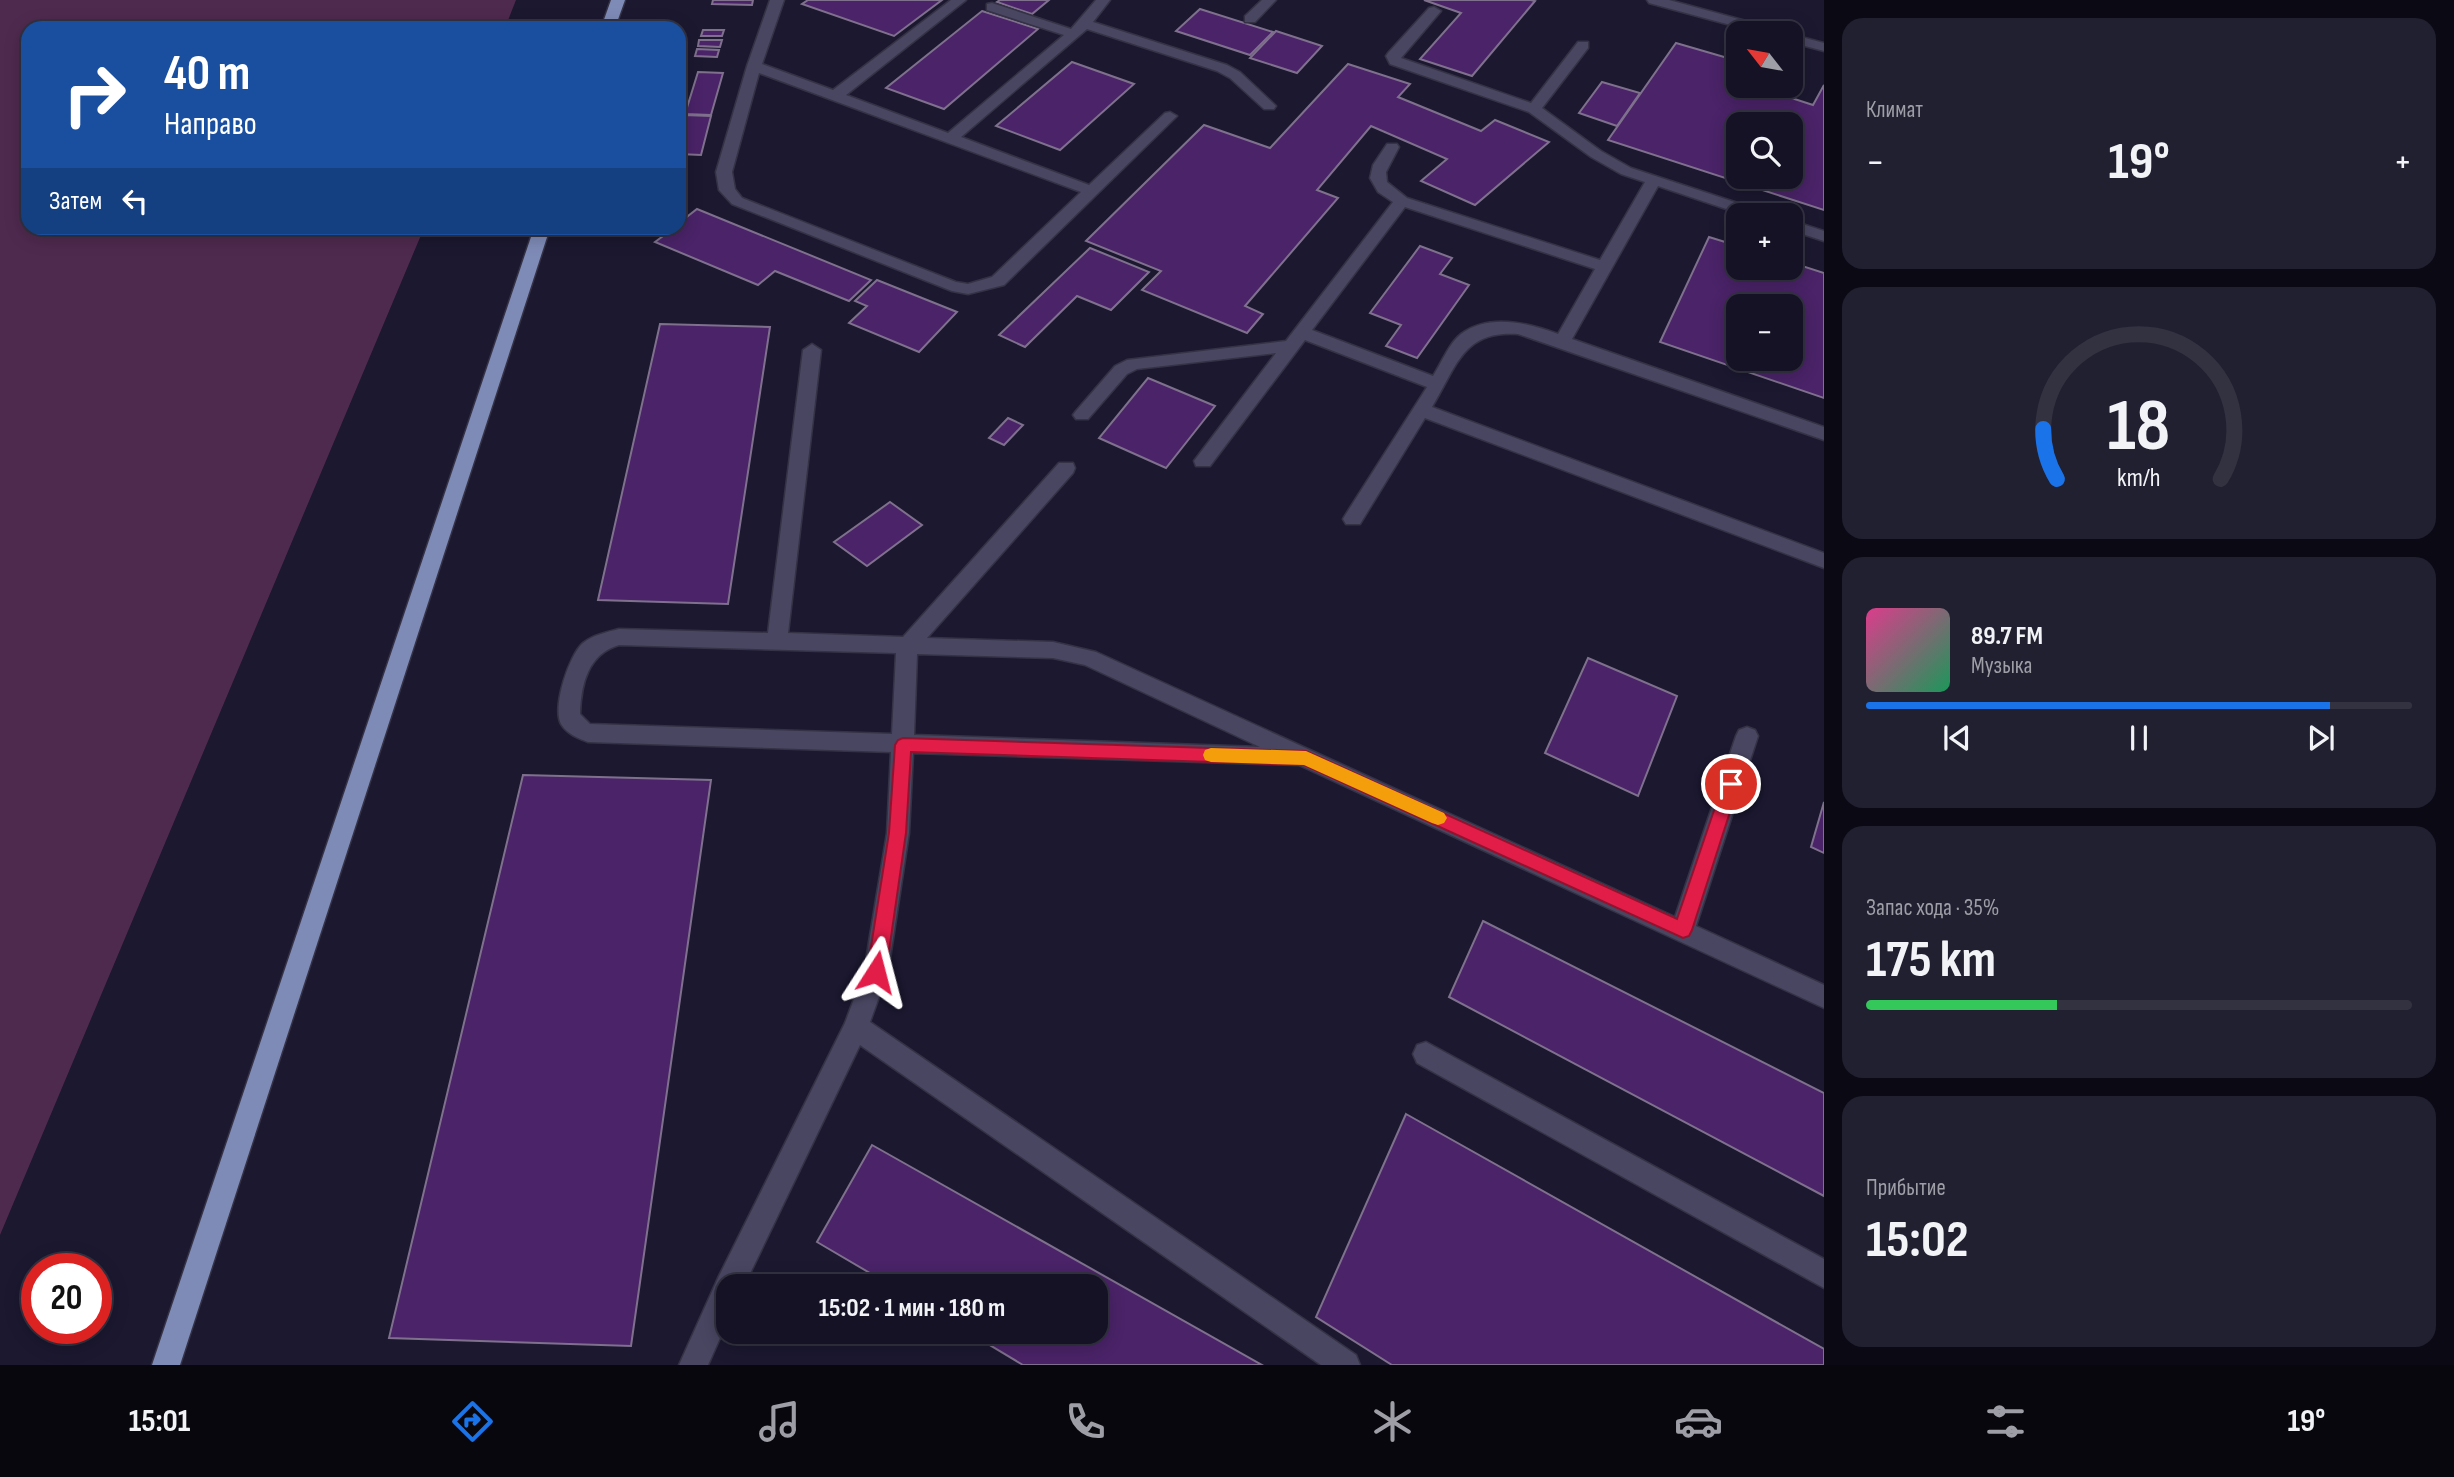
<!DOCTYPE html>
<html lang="ru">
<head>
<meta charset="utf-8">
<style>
	:root { --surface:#141224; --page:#212031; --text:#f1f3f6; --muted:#9d9ea6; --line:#333241; --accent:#1a73e8 }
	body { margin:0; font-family:"Sofia Sans Condensed",sans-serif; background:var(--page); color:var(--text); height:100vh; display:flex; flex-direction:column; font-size:26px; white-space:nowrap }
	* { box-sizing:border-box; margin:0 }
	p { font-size:23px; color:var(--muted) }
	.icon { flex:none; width:38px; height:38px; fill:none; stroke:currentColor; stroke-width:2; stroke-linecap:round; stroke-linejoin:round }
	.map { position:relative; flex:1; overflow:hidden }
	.side { display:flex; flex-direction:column; gap:18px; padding:18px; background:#0b0a14; width:630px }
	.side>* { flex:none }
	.top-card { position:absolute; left:21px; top:21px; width:665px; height:214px; border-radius:21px; box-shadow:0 4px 18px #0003,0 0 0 2px var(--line); background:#1a4fa0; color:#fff; overflow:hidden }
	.needle { width:46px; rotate:301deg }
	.tools { position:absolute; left:1726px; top:21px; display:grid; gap:14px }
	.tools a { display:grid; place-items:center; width:77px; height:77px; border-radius:14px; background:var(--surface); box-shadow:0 4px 18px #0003,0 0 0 2px var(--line); font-size:35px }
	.speed { position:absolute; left:21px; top:1253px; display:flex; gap:14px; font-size:35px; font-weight:700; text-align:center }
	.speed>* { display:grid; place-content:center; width:91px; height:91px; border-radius:50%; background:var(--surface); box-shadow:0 4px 18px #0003,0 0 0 2px var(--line); line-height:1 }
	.speed .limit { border:10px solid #d22; background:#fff; color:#111 }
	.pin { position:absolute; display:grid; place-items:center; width:60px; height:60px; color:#fff; margin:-30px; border:4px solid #fff; border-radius:50%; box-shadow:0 2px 7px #0007 }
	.me { position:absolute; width:77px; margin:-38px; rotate:9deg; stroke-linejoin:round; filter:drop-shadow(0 0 5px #0008) }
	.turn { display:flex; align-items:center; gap:24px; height:147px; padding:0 28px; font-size:32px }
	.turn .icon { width:91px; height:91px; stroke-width:2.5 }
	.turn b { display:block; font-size:49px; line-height:60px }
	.then { display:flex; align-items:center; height:66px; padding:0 28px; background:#0003; gap:14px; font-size:26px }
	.big { font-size:52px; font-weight:700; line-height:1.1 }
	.side .tile { flex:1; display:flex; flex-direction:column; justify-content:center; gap:10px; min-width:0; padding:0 24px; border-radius:21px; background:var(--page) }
	.side .dial { align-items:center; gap:0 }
	.dial svg { height:182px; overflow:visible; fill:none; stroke:var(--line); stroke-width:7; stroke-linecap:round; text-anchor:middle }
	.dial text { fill:var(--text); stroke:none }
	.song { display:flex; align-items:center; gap:21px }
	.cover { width:84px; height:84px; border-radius:10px; background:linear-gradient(135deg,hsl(330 70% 55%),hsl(150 70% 35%)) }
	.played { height:7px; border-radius:4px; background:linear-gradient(90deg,var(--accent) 85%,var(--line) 85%) }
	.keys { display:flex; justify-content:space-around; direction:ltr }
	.heat { display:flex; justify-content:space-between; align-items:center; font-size:38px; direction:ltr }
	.charge { height:10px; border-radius:5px; background:linear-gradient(90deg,#34c759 35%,var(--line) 0) }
	.trip { position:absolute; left:716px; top:1274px; width:392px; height:70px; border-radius:21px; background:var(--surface); box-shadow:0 4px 18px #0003,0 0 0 2px var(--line); font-weight:700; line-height:70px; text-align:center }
	.tab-bar { display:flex; height:112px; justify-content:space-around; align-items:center; background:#08070e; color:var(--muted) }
	.tab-bar .icon { width:49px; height:49px }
	.tab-bar .on { color:var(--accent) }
	.tab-bar b { font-size:32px; color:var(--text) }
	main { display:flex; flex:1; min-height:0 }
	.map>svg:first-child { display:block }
	.green { fill:#4f2a4f }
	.building { fill:#4a2368; stroke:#7f718d; stroke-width:2; fill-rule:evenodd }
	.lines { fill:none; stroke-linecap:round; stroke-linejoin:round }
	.minor-casing { stroke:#353245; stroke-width:3 }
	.major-casing { stroke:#353245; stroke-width:3 }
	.minor { fill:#484661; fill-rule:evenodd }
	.major { fill:#7f8bb7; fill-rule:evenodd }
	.route { fill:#e11d48; stroke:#92132f; stroke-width:2 }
	.slow { fill:#f59e0b }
</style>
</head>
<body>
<main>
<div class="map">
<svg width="1824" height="1365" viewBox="0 0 1824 1365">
	<rect width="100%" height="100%" fill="#1b1830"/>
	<polygon class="green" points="0,0 516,0 505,28 28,28 28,228 424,228 0,1235"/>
	<g class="building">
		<polygon points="713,0 753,0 752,5 712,4"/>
		<polygon points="808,0 942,0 894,36 802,4"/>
		<polygon points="1000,0 1049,0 1032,14 997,2"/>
		<polygon points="1424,0 1531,0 1535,1 1472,76 1420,59 1461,13"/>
		<polygon points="1200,9 1273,32 1250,55 1176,31"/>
		<polygon points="982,11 1038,29 944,109 886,88"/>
		<polygon points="703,30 724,30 722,36 701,36"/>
		<polygon points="1276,31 1322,46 1297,73 1250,58"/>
		<polygon points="699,40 722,40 720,47 698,46"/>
		<path d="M1676 43 1738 61V86H1788L1782 95 1813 105 1824 85V210L1608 140ZM1738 124H1790V177H1738Z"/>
		<polygon points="697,49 719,50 717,57 695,56"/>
		<polygon points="1072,62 1134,84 1060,150 996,126"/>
		<polygon points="1348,64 1410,84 1398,97 1481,131 1495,120 1549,142 1475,205 1421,181 1447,159 1371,126 1317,190 1338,198 1245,306 1263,314 1247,333 1142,290 1161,271 1086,241 1204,125 1270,148"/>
		<polygon points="698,72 723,73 711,115 685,114"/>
		<polygon points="1602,82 1640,93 1617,126 1579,113"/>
		<polygon points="684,115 711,116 701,155 679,154 679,131"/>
		<polygon points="697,209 871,280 849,301 775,271 758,285 655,242 674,228 679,228 679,223"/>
		<path d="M1709 237 1738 246V268H1790V262L1824 273V398L1660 342ZM1738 306H1790V359H1738Z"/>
		<polygon points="1420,246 1452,258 1440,274 1469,285 1417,358 1386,346 1401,325 1370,313"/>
		<polygon points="1090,248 1149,272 1111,310 1077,296 1025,347 999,335"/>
		<polygon points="877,280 957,312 919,352 849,323 867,306 855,301"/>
		<polygon points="660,324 770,327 728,604 598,600"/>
		<polygon points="1148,378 1215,406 1166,468 1099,438"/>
		<polygon points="1008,418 1023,425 1004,445 989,438"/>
		<polygon points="890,502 922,525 867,566 834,542"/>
		<polygon points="1588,658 1677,696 1638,796 1545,753"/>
		<polygon points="523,775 711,780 631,1346 389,1338"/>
		<polygon points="1824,802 1824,853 1811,847"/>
		<polygon points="1483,921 1824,1093 1824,1196 1449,997"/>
		<polygon points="1406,1114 1824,1349 1824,1365 1392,1365 1316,1317"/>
		<polygon points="872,1145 1262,1365 1023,1365 968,1332 1096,1332 1096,1286 892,1286 817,1242"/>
	</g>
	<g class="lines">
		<defs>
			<g id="minor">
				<path d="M770 0H784L762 64 833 90 951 0H966L846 95 948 133 1064 35 987 10V4L992 3 1071 29 1096 0H1110L1093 22 1227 65 1240 72 1276 106 1274 109H1264L1230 78 1217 71 1087 29 961 137 1089 185 1165 113 1170 112 1177 116 1004 285 968 294 952 291 732 204 719 190 716 172 747 66ZM759 73 1081 192 992 277 968 284 956 282 742 198 735 189 732 172Z"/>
				<polygon points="1262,0 1276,0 1255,22 1245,22 1245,16"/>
				<polygon points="1647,0 1669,0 1779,30 1781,33 1760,33 1649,3"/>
				<path d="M1434 7 1441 11 1401 58 1531 103 1578 42H1588V48L1542 108 1601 151 1631 168 1765 212 1767 215H1744L1658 186 1572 339 1824 427V440L1518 334C1463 330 1457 366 1432 407L1824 553V568L1425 418 1360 524H1346L1343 519 1346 514 1427 387 1305 340 1210 466H1196L1194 461 1276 353 1137 369 1127 374 1088 419H1076L1073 415 1076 411 1115 366 1127 360 1286 341 1393 202 1378 192 1370 178 1373 165 1387 144H1397L1399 147 1386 172 1387 182 1407 198 1600 260 1645 182 1621 174 1591 157 1529 112 1390 64 1386 56 1388 53 1429 8ZM1405 207 1595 269 1558 334C1528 323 1489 313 1461 334 1449 343 1441 364 1433 376L1312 330Z"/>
				<polygon points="1790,34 1824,43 1824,51 1790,42"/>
				<polygon points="1790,220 1824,231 1824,241 1790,230"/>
				<path d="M812 344 821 350 788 633 903 637 1059 463H1073L1075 468 1073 473 927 638 1053 642 1096 652 1675 917 1736 736 1739 730 1747 727 1755 730 1758 736 1696 926 1824 985V1008L1299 765 913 753 909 833 888 972 870 1022 1356 1355 1360 1365H1321L860 1045 744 1286H728V1320L708 1365H679L718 1278 845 1023 864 972 887 833 891 752 588 742C578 738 567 734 561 724 552 707 569 655 583 643 593 635 607 632 619 629L768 633 803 350ZM619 645 896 653 892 734 590 724 580 714C581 684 588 654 619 645ZM917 654 1053 658 1085 665 1260 747 914 735Z"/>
				<polygon points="1426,1042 1824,1259 1824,1288 1417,1063 1413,1054 1417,1045"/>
			</g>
			<g id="major">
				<polygon points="611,0 625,0 615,28 601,28"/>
				<polygon points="534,228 550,228 180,1365 152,1365"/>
			</g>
		</defs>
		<use href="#minor" class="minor-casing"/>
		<use href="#major" class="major-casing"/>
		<use href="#minor" class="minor"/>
		<use href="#major" class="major"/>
	</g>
	<polygon class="route" points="903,738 1306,751 1677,919 1723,784 1725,779 1737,779 1739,784 1692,930 1689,936 1683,938 1304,765 911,752 906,833 886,972 883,978 876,980 870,978 867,972 889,833 895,745 898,740"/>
	<polygon class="slow" points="1211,748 1306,751 1444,813 1447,818 1444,823 1438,825 1432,823 1304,765 1211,762 1205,760 1203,755 1205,750"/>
</svg>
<div class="tools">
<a><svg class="needle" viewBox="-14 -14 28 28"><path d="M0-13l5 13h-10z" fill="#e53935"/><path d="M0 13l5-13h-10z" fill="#9d9ea6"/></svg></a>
<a><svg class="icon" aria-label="search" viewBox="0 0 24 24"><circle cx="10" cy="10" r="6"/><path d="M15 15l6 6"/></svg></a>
<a>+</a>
<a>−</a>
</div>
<div class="speed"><div class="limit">20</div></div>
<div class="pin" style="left:1731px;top:784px;background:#d93025"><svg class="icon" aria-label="arrive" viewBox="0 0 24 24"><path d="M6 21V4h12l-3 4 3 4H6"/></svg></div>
<svg class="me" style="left:876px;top:972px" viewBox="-20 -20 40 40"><path d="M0-17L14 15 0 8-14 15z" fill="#e11d48" stroke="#fff" stroke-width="4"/></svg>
<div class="trip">15:02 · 1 мин · 180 m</div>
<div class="top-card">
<div class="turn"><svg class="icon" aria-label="right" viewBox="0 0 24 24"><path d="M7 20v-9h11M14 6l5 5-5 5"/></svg><div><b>40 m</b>Направо</div></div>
<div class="then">Затем<svg class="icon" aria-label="left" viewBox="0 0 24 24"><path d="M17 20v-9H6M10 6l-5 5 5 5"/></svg></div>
</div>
</div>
<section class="side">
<div class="tile"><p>Климат</p>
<div class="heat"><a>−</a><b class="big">19°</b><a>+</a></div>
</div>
<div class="tile dial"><svg viewBox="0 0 100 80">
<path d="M14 69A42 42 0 1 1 86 69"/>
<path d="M14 69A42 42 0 0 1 8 47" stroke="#1a73e8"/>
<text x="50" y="56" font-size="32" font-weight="700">18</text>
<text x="50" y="72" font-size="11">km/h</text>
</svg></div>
<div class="tile">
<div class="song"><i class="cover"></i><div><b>89.7 FM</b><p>Музыка</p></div></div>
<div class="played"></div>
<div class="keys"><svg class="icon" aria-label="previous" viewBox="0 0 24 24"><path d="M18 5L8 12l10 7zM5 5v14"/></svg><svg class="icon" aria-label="pause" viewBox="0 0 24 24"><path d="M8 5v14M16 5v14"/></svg><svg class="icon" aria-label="next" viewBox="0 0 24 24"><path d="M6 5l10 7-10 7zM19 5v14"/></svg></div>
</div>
<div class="tile"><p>Запас хода · 35%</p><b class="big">175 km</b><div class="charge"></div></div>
<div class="tile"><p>Прибытие</p><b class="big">15:02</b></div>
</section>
</main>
<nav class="tab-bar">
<b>15:01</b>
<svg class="icon on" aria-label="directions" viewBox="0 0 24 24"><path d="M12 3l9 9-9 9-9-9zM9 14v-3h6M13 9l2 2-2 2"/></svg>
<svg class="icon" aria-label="music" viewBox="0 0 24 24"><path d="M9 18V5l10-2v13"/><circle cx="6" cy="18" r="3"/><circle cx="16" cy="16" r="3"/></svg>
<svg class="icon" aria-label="phone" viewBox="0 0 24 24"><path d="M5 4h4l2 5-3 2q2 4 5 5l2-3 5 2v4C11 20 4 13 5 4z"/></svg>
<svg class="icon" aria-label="climate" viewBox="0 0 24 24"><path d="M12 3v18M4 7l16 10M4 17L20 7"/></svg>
<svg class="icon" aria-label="car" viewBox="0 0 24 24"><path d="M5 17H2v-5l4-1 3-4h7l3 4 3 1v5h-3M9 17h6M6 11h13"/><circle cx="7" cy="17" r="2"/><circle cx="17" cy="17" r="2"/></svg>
<svg class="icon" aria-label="filters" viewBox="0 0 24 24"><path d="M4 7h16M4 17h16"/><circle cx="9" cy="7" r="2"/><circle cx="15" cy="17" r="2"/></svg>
<b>19°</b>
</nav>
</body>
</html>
